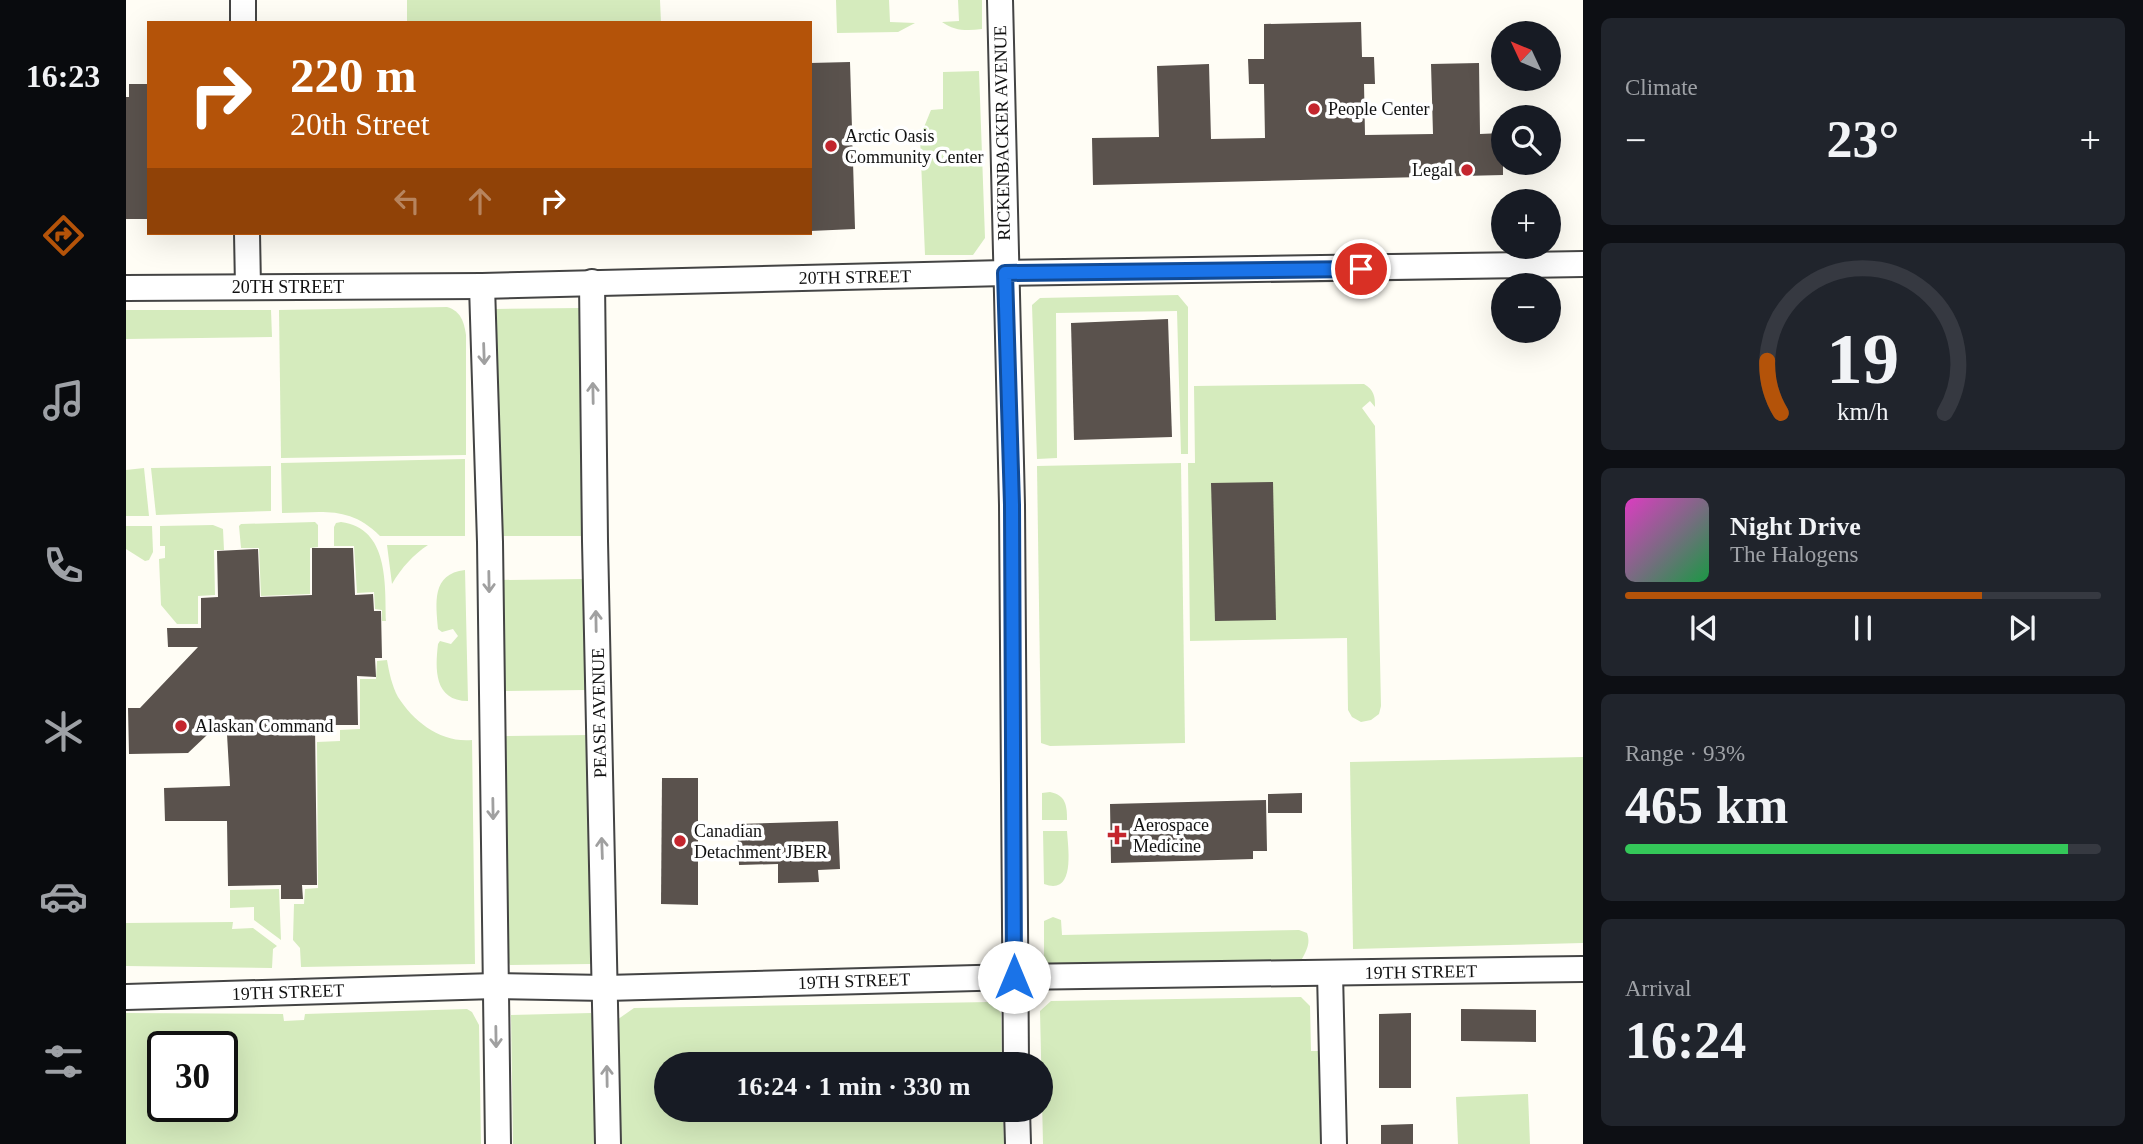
<!DOCTYPE html>
<html lang="en">
<head>
<meta charset="utf-8">
<style>
	:root { --surface:#171b24; --page:#20242c; --text:#f1f3f6; --muted:#9ea1a6; --line:#363941; --accent:#b45309 }
	body { margin:0; font-family:Georgia,serif; background:var(--page); color:var(--text); height:100vh; display:flex; flex-direction:column; font-size:26px; white-space:nowrap }
	* { box-sizing:border-box; margin:0 }
	p { font-size:23px; color:var(--muted) }
	.icon { flex:none; width:38px; height:38px; fill:none; stroke:currentColor; stroke-width:2; stroke-linecap:round; stroke-linejoin:round }
	.map { position:relative; flex:1; overflow:hidden }
	.sheet { display:flex; flex-direction:column; gap:18px; padding:18px; background:#0d0f14; width:560px }
	.sheet>* { flex:none }
	.hud { position:absolute; left:21px; top:21px; width:665px; height:214px; border-radius:0px; box-shadow:0 7px 28px #0002; background:#b45309; color:#fff; overflow:hidden }
	.needle { width:46px; rotate:314deg }
	.controls { position:absolute; left:1365px; top:21px; display:grid; gap:14px }
	.controls a { display:grid; place-items:center; width:70px; height:70px; border-radius:50%; background:var(--surface); box-shadow:0 7px 28px #0002; font-size:35px }
	.speed { position:absolute; left:21px; top:1031px; display:flex; gap:14px; font-size:35px; font-weight:700; text-align:center }
	.speed>* { display:grid; place-content:center; width:91px; height:91px; border-radius:50%; background:var(--surface); box-shadow:0 7px 28px #0002; line-height:1 }
	.speed .limit { border:4px solid #111; border-radius:10px; background:#fff; color:#111 }
	.pin { position:absolute; display:grid; place-items:center; width:60px; height:60px; color:#fff; margin:-30px; border:4px solid #fff; border-radius:50%; box-shadow:0 2px 7px #0007 }
	.me { position:absolute; width:77px; margin:-38px; rotate:0deg; stroke-linejoin:round; filter:drop-shadow(0 0 5px #0008) }
	.turn { display:flex; align-items:center; gap:24px; height:147px; padding:0 28px; font-size:32px }
	.turn .icon { width:91px; height:91px; stroke-width:2.5 }
	.turn b { display:block; font-size:49px; line-height:60px }
	.lanes { display:flex; align-items:center; height:66px; padding:0 28px; background:#0003; justify-content:center; gap:35px; direction:ltr }
	.lanes .off { opacity:.35 }
	.big { font-size:52px; font-weight:800; line-height:1.1 }
	.sheet .tile { flex:1; display:flex; flex-direction:column; justify-content:center; gap:10px; min-width:0; padding:0 24px; border-radius:10px; background:var(--page) }
	.sheet .dial { align-items:center; gap:0 }
	.dial svg { height:182px; overflow:visible; fill:none; stroke:var(--line); stroke-width:7; stroke-linecap:round; text-anchor:middle }
	.dial text { fill:var(--text); stroke:none }
	.song { display:flex; align-items:center; gap:21px }
	.cover { width:84px; height:84px; border-radius:10px; background:linear-gradient(135deg,hsl(310 70% 55%),hsl(140 70% 35%)) }
	.played { height:7px; border-radius:4px; background:linear-gradient(90deg,var(--accent) 75%,var(--line) 75%) }
	.keys { display:flex; justify-content:space-around; direction:ltr }
	.heat { display:flex; justify-content:space-between; align-items:center; font-size:38px; direction:ltr }
	.charge { height:10px; border-radius:5px; background:linear-gradient(90deg,#34c759 93%,var(--line) 0) }
	.trip { position:absolute; left:528px; top:1052px; width:399px; height:70px; border-radius:35px; background:var(--surface); box-shadow:0 7px 28px #0002; font-weight:800; line-height:70px; text-align:center }
	main { display:flex; flex:1; min-height:0 }
	.dock { display:flex; flex-direction:column; width:126px; justify-content:space-around; align-items:center; background:#090b0e; color:var(--muted) }
	.dock .icon { width:49px; height:49px }
	.dock .current { color:var(--accent) }
	.dock b { font-size:32px; color:var(--text) }
	.map>svg:first-child { display:block }
	.green { fill:#d5ebbd; fill-rule:evenodd }
	.building { fill:#5a524d }
	.lines { fill:none; stroke-linecap:round; stroke-linejoin:round }
	.minor-casing { stroke:#444; stroke-width:28 }
	.minor { stroke:#fff; stroke-width:24 }
	.oneway { stroke:#a0a0a0 }
	.route-casing { stroke:#114b97; stroke-width:18 }
	.route { stroke:#1a73e8; stroke-width:12 }
	.poi-dot { fill:#c4262e; stroke:#fff; stroke-width:2.5 }
	.labels { text-anchor:middle; dominant-baseline:central; stroke-width:7; stroke-linejoin:round; paint-order:stroke }
	.poi-label { font-size:18px; fill:#111; stroke:#fff; text-anchor:start }
	.street-label { font-size:18px; fill:#111; stroke:#fff }
</style>
</head>
<body>
<main>
<nav class="dock">
<b>16:23</b>
<svg class="icon current" aria-label="directions" viewBox="0 0 24 24"><path d="M12 3l9 9-9 9-9-9zM9 14v-3h6M13 9l2 2-2 2"/></svg>
<svg class="icon" aria-label="music" viewBox="0 0 24 24"><path d="M9 18V5l10-2v13"/><circle cx="6" cy="18" r="3"/><circle cx="16" cy="16" r="3"/></svg>
<svg class="icon" aria-label="phone" viewBox="0 0 24 24"><path d="M5 4h4l2 5-3 2q2 4 5 5l2-3 5 2v4C11 20 4 13 5 4z"/></svg>
<svg class="icon" aria-label="climate" viewBox="0 0 24 24"><path d="M12 3v18M4 7l16 10M4 17L20 7"/></svg>
<svg class="icon" aria-label="car" viewBox="0 0 24 24"><path d="M5 17H2v-5l4-1 3-4h7l3 4 3 1v5h-3M9 17h6M6 11h13"/><circle cx="7" cy="17" r="2"/><circle cx="17" cy="17" r="2"/></svg>
<svg class="icon" aria-label="filters" viewBox="0 0 24 24"><path d="M4 7h16M4 17h16"/><circle cx="9" cy="7" r="2"/><circle cx="15" cy="17" r="2"/></svg>
</nav>
<div class="map">
<svg width="1457" height="1144" viewBox="0 0 1457 1144">
	<rect width="100%" height="100%" fill="#fffdf5"/>
	<g class="green">
		<polygon points="281,0 534,0 535,23 281,23"/>
		<polygon points="710,0 763,0 764,22 789,23 772,32 711,33"/>
		<path d="M832 0H856V29C841 31 828 31 816 22L833 21Z"/>
		<polygon points="853,71 859,238 847,255 799,255 794,137 805,110 817,109 817,72"/>
		<polygon points="1052,295 1062,307 1062,454 1055,454 1051,311 930,313 931,458 911,459 906,305 914,298"/>
		<path d="M321 307C335 311 338 322 340 335V455L155 458 153 310Z"/>
		<polygon points="454,308 457,536 374,536 370,309"/>
		<polygon points="0,310 145,310 146,337 0,339"/>
		<path d="M1238 384C1248 390 1249 396 1249 407L1244 401 1236 408 1249 426 1255 706 1253 714 1245 720 1235 722 1226 717 1222 710 1221 638 1064 641 1062 463H1069L1068 386Z"/>
		<path d="M339 459V536H254C223 505 196 513 156 513L155 463Z"/>
		<polygon points="1055,463 1059,743 924,746 915,743 911,466"/>
		<polygon points="145,466 145,511 30,515 25,468"/>
		<polygon points="18,468 23,516 0,516 0,470"/>
		<polygon points="189,522 192,525 192,547 184,548 184,594 135,596 133,548 115,548 113,526 115,524"/>
		<path d="M215 522C263 528 259 584 260 621H256V610L249 609 248 592 231 593 228 546H208V527L210 523Z"/>
		<polygon points="87,525 97,529 98,550 88,550 89,595 72,596 72,624 51,624 35,605 33,559 39,558 39,546 34,546 34,526"/>
		<polygon points="0,526 26,526 27,552 23,560 19,561 0,549"/>
		<path d="M261 545H302C287 555 276 567 266 584Z"/>
		<path d="M339 570 342 701C308 701 309 669 312 644L314 641 325 644 332 636 327 629 316 632 312 629C310 603 305 574 339 570Z"/>
		<polygon points="458,579 459,690 376,691 373,580"/>
		<path d="M261 660C263 672 266 686 272 697 288 722 315 743 346 740L349 964 175 967 174 948 167 940 168 904H178L179 889 192 888 191 742 214 741V730L234 729V679H250L251 661Z"/>
		<polygon points="462,735 467,955 465,964 384,965 381,957 380,736"/>
		<polygon points="1457,757 1457,943 1227,949 1224,762"/>
		<path d="M924 792C940 795 941 806 941 820H916V793Z"/>
		<path d="M917 831H941C942 848 950 896 918 884Z"/>
		<polygon points="153,889 155,940 128,920 128,907 104,908 104,890"/>
		<path d="M927 917 935 920 936 935 1173 930 1181 933C1185 944 1180 951 1175 961L1167 963 918 964V921Z"/>
		<polygon points="107,922 106,929 127,928 151,946 147,949 146,968 0,966 0,923"/>
		<polygon points="1175,997 1184,1006 1185,1051 1196,1051 1197,1144 917,1144 914,1011 925,1001"/>
		<polygon points="865,1002 875,1013 876,1064 541,1064 541,1110 877,1110 878,1144 491,1144 488,1022 508,1008"/>
		<path d="M341 1009 346 1012 353 1025 355 1144H0V1013L157 1014 158 1021 178 1020 179 1014ZM37 1046H96V1106H37Z"/>
		<polygon points="465,1013 468,1024 470,1144 387,1144 385,1015"/>
		<polygon points="1402,1094 1404,1144 1332,1144 1330,1097"/>
	</g>
	<g class="building">
		<polygon points="1235,22 1236,57 1248,57 1249,84 1238,84 1239,135 1307,134 1305,64 1353,63 1354,134 1377,133 1377,175 967,185 966,138 1033,137 1031,66 1083,64 1085,139 1139,138 1138,84 1123,84 1122,59 1138,59 1138,24"/>
		<polygon points="724,62 729,229 684,231 684,63"/>
		<polygon points="3,84 23,84 23,219 0,219 0,97 3,97"/>
		<polygon points="1042,319 1046,437 948,440 945,323"/>
		<polygon points="1147,482 1150,620 1089,621 1085,483"/>
		<polygon points="186,548 227,548 229,595 247,594 248,611 255,611 256,658 249,658 250,677 231,676 232,725 189,725 191,885 176,885 177,899 155,899 155,885 102,886 101,821 39,821 38,788 104,786 100,717 62,753 3,754 2,708 14,708 72,647 42,647 41,628 75,628 75,598 92,597 91,551 132,549 134,597 186,595"/>
		<polygon points="536,778 572,778 572,905 535,904"/>
		<polygon points="1176,793 1176,813 1142,813 1142,794"/>
		<polygon points="1140,800 1141,851 1127,851 1127,859 985,863 984,804"/>
		<polygon points="712,821 714,869 692,870 693,882 652,883 652,864 613,865 611,824"/>
		<polygon points="1335,1009 1410,1010 1410,1042 1335,1041"/>
		<polygon points="1285,1013 1285,1088 1253,1088 1253,1014"/>
		<polygon points="1287,1124 1287,1144 1255,1144 1255,1125"/>
	</g>
	<g class="lines">
		<defs>
			<g id="minor">
				<polyline points="117,0 117,23"/>
				<polyline points="874,0 886,505 890,1064"/>
				<polyline points="121,233 122,287"/>
				<polyline points="466,282 469,541 482,1144"/>
				<polyline points="356,286 364,542 372,1144"/>
				<polyline points="0,288 356,286 879,273 1457,264"/>
				<polyline points="1204,973 1208,1144"/>
				<polyline points="0,997 369,986 480,988 888,977 1457,969"/>
				<polyline points="891,1110 892,1144"/>
			</g>
		</defs>
		<use href="#minor" class="minor-casing"/>
		<use href="#minor" class="minor"/>
	</g>
	<defs><path id="oneway-shaft" d="M-6 0H5M1.5-3L5.5 0L1.5 3" fill="none" stroke-width="1.6" stroke-linecap="round" stroke-linejoin="round" transform="scale(1.75)"/></defs>
	<g class="oneway">
		<use href="#oneway-shaft" transform="translate(358 354) rotate(88)"/>
		<use href="#oneway-shaft" transform="translate(467 393) rotate(-91)"/>
		<use href="#oneway-shaft" transform="translate(363 582) rotate(89)"/>
		<use href="#oneway-shaft" transform="translate(470 621) rotate(-91)"/>
		<use href="#oneway-shaft" transform="translate(367 809) rotate(89)"/>
		<use href="#oneway-shaft" transform="translate(476 848) rotate(-92)"/>
		<use href="#oneway-shaft" transform="translate(370 1037) rotate(89)"/>
		<use href="#oneway-shaft" transform="translate(481 1076) rotate(-91)"/>
	</g>
	<g class="lines">
		<defs>
			<polyline id="route" points="888,977 886,505 879,273 1235,269"/>
		</defs>
		<use href="#route" class="route-casing"/>
		<use href="#route" class="route"/>
	</g>
	<g class="poi-dot">
		<circle cx="1188" cy="109" r="7"/>
		<circle cx="705" cy="146" r="7"/>
		<circle cx="1341" cy="170" r="7"/>
		<circle cx="55" cy="726" r="7"/>
		<path d="M987.5 824.5h7v7h7v7h-7v7h-7v-7h-7v-7h7z"/>
		<circle cx="554" cy="841" r="7"/>
	</g>
	<g class="labels">
		<g class="poi-label">
			<text x="1202" y="109">People Center</text>
			<text x="719" y="136">Arctic Oasis<tspan x="719" dy="21">Community Center</tspan></text>
			<text x="1327" y="170" text-anchor="end">Legal</text>
			<text x="69" y="726">Alaskan Command</text>
			<text x="1007" y="825">Aerospace<tspan x="1007" dy="21">Medicine</tspan></text>
			<text x="568" y="831">Canadian<tspan x="568" dy="21">Detachment JBER</tspan></text>
		</g>
		<g class="street-label">
			<text transform="translate(876 133) rotate(-91)">RICKENBACKER AVENUE</text>
			<text transform="translate(729 277) rotate(-1)">20TH STREET</text>
			<text x="162" y="287">20TH STREET</text>
			<text transform="translate(473 713) rotate(-91)">PEASE AVENUE</text>
			<text transform="translate(1295 972) rotate(-1)">19TH STREET</text>
			<text transform="translate(728 981) rotate(-2)">19TH STREET</text>
			<text transform="translate(162 992) rotate(-2)">19TH STREET</text>
		</g>
	</g>
</svg>
<div class="controls">
<a><svg class="needle" viewBox="-14 -14 28 28"><path d="M0-13l5 13h-10z" fill="#e53935"/><path d="M0 13l5-13h-10z" fill="#9ea1a6"/></svg></a>
<a><svg class="icon" aria-label="search" viewBox="0 0 24 24"><circle cx="10" cy="10" r="6"/><path d="M15 15l6 6"/></svg></a>
<a>+</a>
<a>−</a>
</div>
<div class="speed"><div class="limit">30</div></div>
<div class="pin" style="left:1235px;top:269px;background:#d93025"><svg class="icon" aria-label="arrive" viewBox="0 0 24 24"><path d="M6 21V4h12l-3 4 3 4H6"/></svg></div>
<svg class="me" style="left:888px;top:977px" viewBox="-20 -20 40 40"><circle r="19" fill="#fff"/><path d="M0-13L10 11 0 6-10 11z" fill="#1a73e8"/></svg>
<div class="trip">16:24 · 1 min · 330 m</div>
<div class="hud">
<div class="turn"><svg class="icon" aria-label="right" viewBox="0 0 24 24"><path d="M7 20v-9h11M14 6l5 5-5 5"/></svg><div><b>220 m</b>20th Street</div></div>
<div class="lanes"><svg class="icon off" aria-label="left" viewBox="0 0 24 24"><path d="M17 20v-9H6M10 6l-5 5 5 5"/></svg><svg class="icon off" aria-label="ahead" viewBox="0 0 24 24"><path d="M12 20V5M6 11l6-6 6 6"/></svg><svg class="icon" aria-label="right" viewBox="0 0 24 24"><path d="M7 20v-9h11M14 6l5 5-5 5"/></svg></div>
</div>
</div>
<section class="sheet">
<div class="tile"><p>Climate</p>
<div class="heat"><a>−</a><b class="big">23°</b><a>+</a></div>
</div>
<div class="tile dial"><svg viewBox="0 0 100 80">
<path d="M14 69A42 42 0 1 1 86 69"/>
<path d="M14 69A42 42 0 0 1 8 46" stroke="#b45309"/>
<text x="50" y="56" font-size="32" font-weight="700">19</text>
<text x="50" y="72" font-size="11">km/h</text>
</svg></div>
<div class="tile">
<div class="song"><i class="cover"></i><div><b>Night Drive</b><p>The Halogens</p></div></div>
<div class="played"></div>
<div class="keys"><svg class="icon" aria-label="previous" viewBox="0 0 24 24"><path d="M18 5L8 12l10 7zM5 5v14"/></svg><svg class="icon" aria-label="pause" viewBox="0 0 24 24"><path d="M8 5v14M16 5v14"/></svg><svg class="icon" aria-label="next" viewBox="0 0 24 24"><path d="M6 5l10 7-10 7zM19 5v14"/></svg></div>
</div>
<div class="tile"><p>Range · 93%</p><b class="big">465 km</b><div class="charge"></div></div>
<div class="tile"><p>Arrival</p><b class="big">16:24</b></div>
</section>
</main>
</body>
</html>
